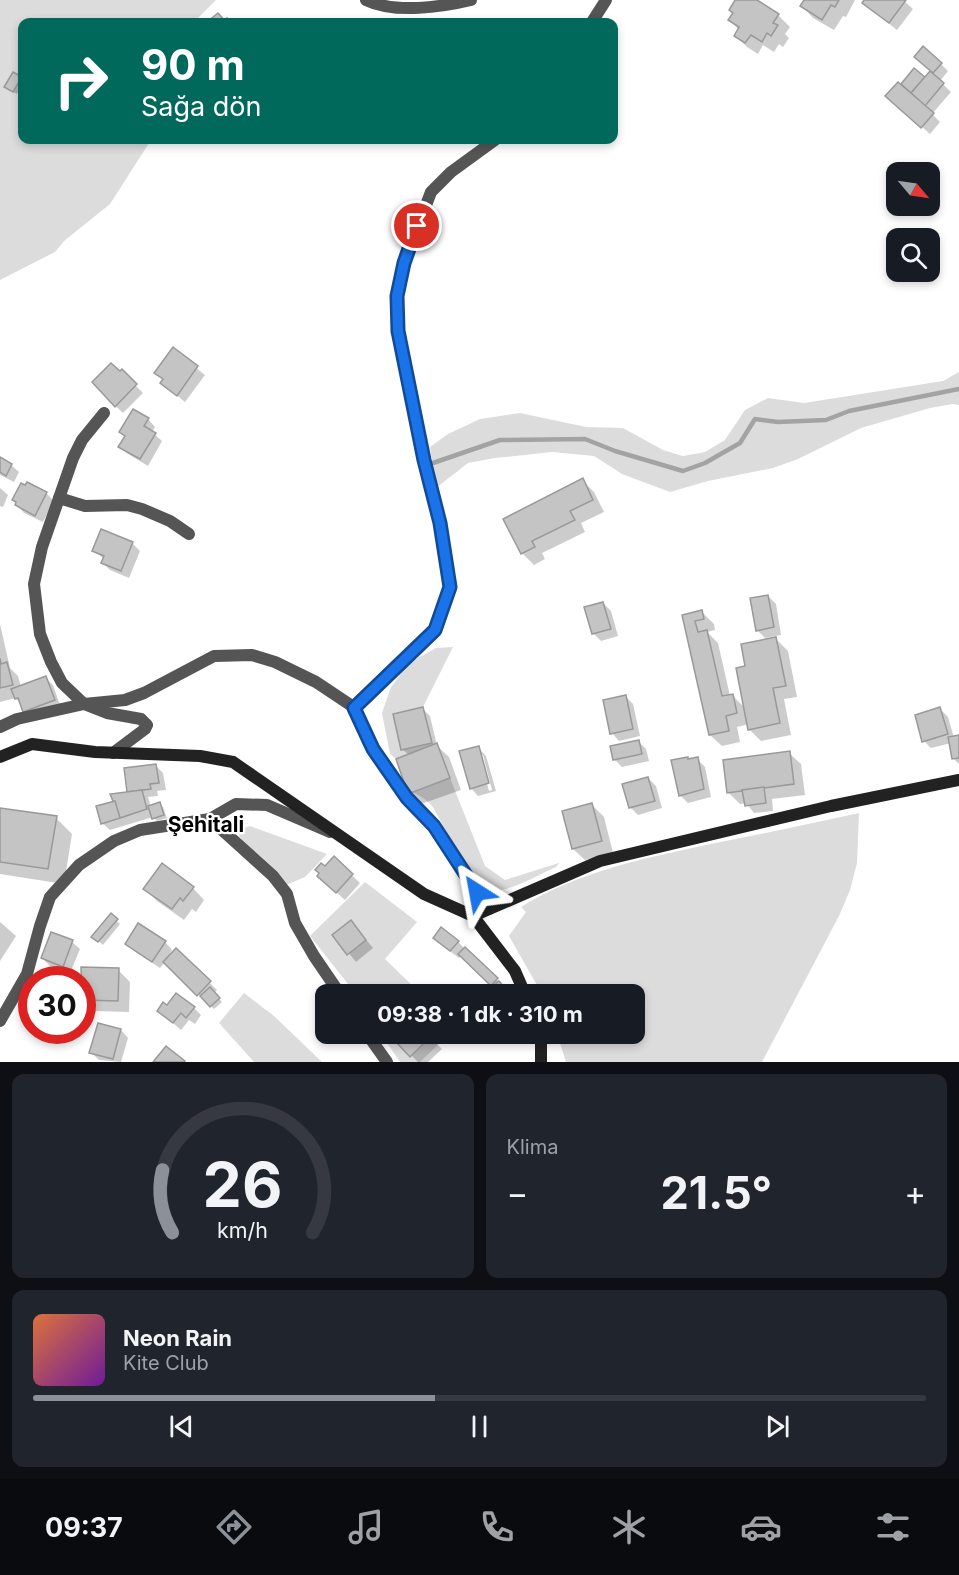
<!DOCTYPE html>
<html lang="tr">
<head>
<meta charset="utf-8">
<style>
	:root { --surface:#171b24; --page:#20242c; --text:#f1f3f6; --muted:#9ea1a6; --line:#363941; --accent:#8c9099 }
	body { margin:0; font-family:Inter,sans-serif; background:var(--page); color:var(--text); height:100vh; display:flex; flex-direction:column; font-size:22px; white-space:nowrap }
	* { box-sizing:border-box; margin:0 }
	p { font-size:20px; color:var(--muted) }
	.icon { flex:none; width:33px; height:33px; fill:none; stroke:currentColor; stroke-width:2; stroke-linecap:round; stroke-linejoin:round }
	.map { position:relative; height:1062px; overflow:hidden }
	.panel { display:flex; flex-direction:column; gap:12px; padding:12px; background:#0d0f14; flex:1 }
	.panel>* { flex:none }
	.top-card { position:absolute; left:18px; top:18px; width:600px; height:126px; border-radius:12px; box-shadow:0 3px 9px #0003; background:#00695c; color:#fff; overflow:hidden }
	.needle { width:39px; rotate:119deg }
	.buttons { position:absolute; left:886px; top:162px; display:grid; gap:12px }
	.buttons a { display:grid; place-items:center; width:54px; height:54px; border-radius:12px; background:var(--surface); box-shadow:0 3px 9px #0003; font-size:30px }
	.speed { position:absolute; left:18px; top:966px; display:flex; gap:12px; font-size:30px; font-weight:700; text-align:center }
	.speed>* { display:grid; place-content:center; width:78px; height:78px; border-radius:50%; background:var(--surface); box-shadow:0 3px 9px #0003; line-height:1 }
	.speed .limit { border:9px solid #d22; background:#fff; color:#111 }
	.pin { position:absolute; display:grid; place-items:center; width:51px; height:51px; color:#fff; margin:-26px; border:3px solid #fff; border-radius:50%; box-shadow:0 2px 6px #0007 }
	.me { position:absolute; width:66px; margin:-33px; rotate:326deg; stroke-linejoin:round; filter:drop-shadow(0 0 4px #0008) }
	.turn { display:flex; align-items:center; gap:21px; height:126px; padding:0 24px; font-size:27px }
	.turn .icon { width:78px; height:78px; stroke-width:2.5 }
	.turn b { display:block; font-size:42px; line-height:51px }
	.big { font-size:45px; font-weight:700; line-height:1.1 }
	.panel .widget { flex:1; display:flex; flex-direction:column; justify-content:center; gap:9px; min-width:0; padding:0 21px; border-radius:12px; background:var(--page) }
	.panel .dial { align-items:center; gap:0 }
	.dial svg { height:156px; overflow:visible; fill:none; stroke:var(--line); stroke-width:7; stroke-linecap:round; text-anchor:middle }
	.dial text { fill:var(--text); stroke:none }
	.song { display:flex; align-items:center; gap:18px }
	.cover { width:72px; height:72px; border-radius:9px; background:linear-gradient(135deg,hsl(20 70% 55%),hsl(280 70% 35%)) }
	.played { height:6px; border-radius:3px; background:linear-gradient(90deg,var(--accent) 45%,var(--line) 45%) }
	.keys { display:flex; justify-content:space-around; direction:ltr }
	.heat { display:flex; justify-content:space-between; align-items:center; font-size:33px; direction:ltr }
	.panel .tiles { flex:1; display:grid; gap:12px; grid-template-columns:1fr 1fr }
	.widget:last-child { grid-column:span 2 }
	.trip { position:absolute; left:315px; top:984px; width:330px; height:60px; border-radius:12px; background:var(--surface); box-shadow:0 3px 9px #0003; font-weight:700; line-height:60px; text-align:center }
	.tabs { display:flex; height:96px; justify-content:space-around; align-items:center; background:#090b0e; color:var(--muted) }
	.tabs .icon { width:42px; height:42px }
	.tabs .on { color:var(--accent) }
	.tabs b { font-size:27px; color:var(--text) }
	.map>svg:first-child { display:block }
	.green { fill:#dcdcdc }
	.shadow { fill:#0003; fill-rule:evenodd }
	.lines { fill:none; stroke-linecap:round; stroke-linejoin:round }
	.stream { stroke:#a3a3a3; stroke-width:4.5 }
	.building { fill:#c4c4c4; stroke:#999; stroke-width:1.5 }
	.street { stroke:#555; stroke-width:12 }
	.secondary { stroke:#222; stroke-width:12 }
	.route-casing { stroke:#114b97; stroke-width:15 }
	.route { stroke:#1a73e8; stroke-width:10 }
	.labels { text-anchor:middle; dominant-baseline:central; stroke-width:4.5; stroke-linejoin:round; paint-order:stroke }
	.quarter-label { font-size:21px; font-weight:bold; fill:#000; stroke:#fff }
</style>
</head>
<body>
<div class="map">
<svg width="959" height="1062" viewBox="0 0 959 1062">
	<rect width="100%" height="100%" fill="#fff"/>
	<g class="green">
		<polygon points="0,0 216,0 194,22 22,22 22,140 151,140 110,204 64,241 55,252 0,280"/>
		<polygon points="959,372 959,405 953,404 930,408 861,428 798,459 773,468 708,481 670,492 622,474 594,456 552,452 495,458 468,463 436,488 430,447 448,434 480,419 520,413 586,427 623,428 663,450 683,456 705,452 725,440 745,410 768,398 804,403 943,381"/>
		<polygon points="453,647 423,707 433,745 396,759 390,754 382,713 391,687 409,663 436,648"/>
		<path d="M450 778 485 866 505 880 559 863 556 867C542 873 510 892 495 890 469 886 445 826 432 806 428 800 419 796 413 792Z"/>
		<path d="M859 813 857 863 850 890 839 916 762 1062H566L557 1034H634V994H542L509 936 526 912 521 907C579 871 646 858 711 844 761 834 810 824 859 813Z"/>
		<polygon points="250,826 327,854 305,877 286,885 239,836 241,829"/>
		<polygon points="365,882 417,922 385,959 421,994 356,994 310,936"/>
		<polygon points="244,993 274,1016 322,1062 254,1062 219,1023"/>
		<polygon points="381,1034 449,1034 420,1062 400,1062"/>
	</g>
	<g class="shadow">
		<polygon points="737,0 755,0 778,15 790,27 785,34 789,38 783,47 779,44 774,52 763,45 758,54 747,47 736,36 739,30 730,20 734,14"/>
		<polygon points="805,0 855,0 846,17 843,16 834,30 813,18 802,6"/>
		<polygon points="866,0 903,0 913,9 897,30 872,10"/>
		<polygon points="941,64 948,71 940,81 951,92 932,114 940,122 930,134 895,103 901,86 915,70 925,79"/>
		<polygon points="21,78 22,84 17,94 9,90"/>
		<polygon points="173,350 205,375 185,402 162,383 164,380 156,373"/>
		<polygon points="122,372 143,393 123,413 105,396"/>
		<polygon points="148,419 155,427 152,432 162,441 148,466 128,454 120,447 126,437 121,432"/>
		<polygon points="0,459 11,465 19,472 14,482 0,475"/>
		<polygon points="582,480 594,492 604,512 581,523 585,532 542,553 545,559 534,565 522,553"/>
		<polygon points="0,488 8,495 3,507 0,506"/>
		<polygon points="46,493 54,501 43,522 24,513 17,505"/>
		<polygon points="132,543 140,551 129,578 110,570 103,563 104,559 94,550"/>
		<polygon points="768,596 776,604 781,635 765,638 757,630"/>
		<polygon points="603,603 611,611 618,636 601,641 593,633"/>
		<polygon points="702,612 714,624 715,630 707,632 718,643 730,696 732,695 746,709 747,667 776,639 788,651 797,697 784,699 791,735 761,741 749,729 749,724 737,727 740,742 722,746 710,735 684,616"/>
		<polygon points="0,624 10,668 18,676 21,687 45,678 53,685 61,708 32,719 16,698 0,702"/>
		<polygon points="625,696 633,704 640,736 619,741 612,733"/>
		<polygon points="423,709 430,716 437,746 449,757 461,790 421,804 410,793 409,755 403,750 395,715"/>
		<polygon points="940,709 948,717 954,738 959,737 959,764 954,759 951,743 931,748 924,741"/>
		<polygon points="639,742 646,749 649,761 622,767 614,759"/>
		<path d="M478 748 486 756 496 791 478 796 471 788ZM479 755H483L492 790 489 791Z"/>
		<polygon points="789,753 801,764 805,795 772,799 773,811 754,813 746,803 740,804 728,792"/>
		<polygon points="697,759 705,767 711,797 688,803 680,795 689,761"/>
		<polygon points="156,766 163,773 166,790 157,791 158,796 148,797 151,807 160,804 163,807 167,818 157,821 153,817 110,830 102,823 115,802 128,793"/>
		<polygon points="648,778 656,786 662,808 638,815 630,807"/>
		<polygon points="592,805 604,817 613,853 585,860 573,849"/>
		<polygon points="0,809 56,818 72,834 64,884 0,874"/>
		<polygon points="334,858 360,883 345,900 326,883 325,868"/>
		<polygon points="193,888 204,900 196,912 192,909 184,920 157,901 145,889"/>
		<polygon points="111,916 120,924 103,945 94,937"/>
		<polygon points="0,922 16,936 0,961"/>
		<polygon points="358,930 373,948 356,962 334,935"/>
		<polygon points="72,942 80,949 70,973 50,966 42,958"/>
		<polygon points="165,942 172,950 169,955 170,956 176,950 217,990 214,993 222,1002 214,1009 165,962 160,968 134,951 127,944"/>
		<polygon points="458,942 505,987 507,992 502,994 461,955 459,958 442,945"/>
		<polygon points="118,970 130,982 129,1012 94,1011 82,1000"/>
		<polygon points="167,1007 194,1008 201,1015 195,1024 189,1020 181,1030 159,1011"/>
		<polygon points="121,1030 128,1038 121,1062 99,1060 91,1052"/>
		<polygon points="397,1034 427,1034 442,1049 428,1062 418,1062 399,1043 403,1039"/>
	</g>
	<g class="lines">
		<polyline class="stream" points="433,463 500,440 585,439 615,451 683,471 705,463 740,443 755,419 778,422 826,420 849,411 959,389"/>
	</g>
	<g class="building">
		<polygon points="735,0 757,0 779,14 773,23 778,25 771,36 767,33 762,42 751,35 745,43 734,36 739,27 728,20 733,13 729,10"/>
		<polygon points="804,0 839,0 835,7 831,5 822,20 800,6"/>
		<polygon points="864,0 906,0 889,23 862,3"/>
		<polygon points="218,13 225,21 227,18 231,22 207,22"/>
		<polygon points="923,46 942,63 933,73 914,57"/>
		<polygon points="914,68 925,77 911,93 901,84"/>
		<polygon points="930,71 944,83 925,106 911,93"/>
		<polygon points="13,72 22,77 13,92 4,87"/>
		<polygon points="898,82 934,113 921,128 885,96"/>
		<polygon points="173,347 198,366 177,396 160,383 163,379 154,373"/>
		<polygon points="111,363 120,371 122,369 137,384 115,407 92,382"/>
		<polygon points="133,409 149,418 144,426 156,433 140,459 118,447 125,436 119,432"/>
		<polygon points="0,457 12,464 6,476 0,472"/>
		<polygon points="583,478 593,500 570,511 575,520 532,541 535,547 521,554 503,519"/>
		<polygon points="27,482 47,492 35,516 15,505 16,502 12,500 21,483 25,485"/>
		<polygon points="101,529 133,542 121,571 101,563 104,556 92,551"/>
		<polygon points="768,595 774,627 756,631 750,598"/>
		<polygon points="603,602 611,629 592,634 584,607"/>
		<polygon points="702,610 704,619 695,621 698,632 707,630 722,696 733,694 737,713 726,716 729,731 709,735 682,615"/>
		<polygon points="776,637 786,686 773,688 780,723 748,730 736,668 745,666 741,644"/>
		<polygon points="0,658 1,664 7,662 13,685 0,688"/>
		<polygon points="46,676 55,700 23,712 18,698 15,699 11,689"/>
		<polygon points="626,695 633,729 610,734 603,700"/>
		<polygon points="423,707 432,743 401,750 393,714"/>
		<polygon points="940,707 948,734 922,742 915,715"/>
		<polygon points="959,735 959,758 952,759 948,737"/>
		<polygon points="639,740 642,754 613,760 610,746"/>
		<polygon points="437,743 450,778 408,794 396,759"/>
		<polygon points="479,746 489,783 470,789 459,751"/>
		<polygon points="790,751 794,784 727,793 723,760"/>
		<polygon points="688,757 688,759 698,757 704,789 679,796 671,760"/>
		<polygon points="156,764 159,783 150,784 151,789 127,792 124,768"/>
		<polygon points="648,777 655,801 629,808 622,784"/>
		<polygon points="764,787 766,803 745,806 742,790"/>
		<polygon points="142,790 147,809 120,818 110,794"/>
		<polygon points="115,801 120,818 101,824 96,806"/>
		<polygon points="160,802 164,815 152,819 148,806"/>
		<polygon points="592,803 602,841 572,849 562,811"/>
		<polygon points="0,808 57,816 48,869 0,862"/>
		<polygon points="334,856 353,874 336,893 317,876 319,873 315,870 321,863 325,866"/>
		<polygon points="162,863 194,887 183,901 180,898 172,909 143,889"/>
		<polygon points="111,913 118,919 98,942 91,937"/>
		<polygon points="351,920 366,940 347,955 332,935"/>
		<polygon points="138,923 166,941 152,962 125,944"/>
		<polygon points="441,927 459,941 450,951 433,938"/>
		<polygon points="51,932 73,940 63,967 41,958"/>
		<polygon points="465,947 498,978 491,986 458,954"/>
		<polygon points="176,948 211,981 197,996 163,962"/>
		<polygon points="81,967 119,968 118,1001 82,1000"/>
		<polygon points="499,981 505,988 498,993 493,986"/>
		<polygon points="210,987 220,998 210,1007 200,996"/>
		<polygon points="176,993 195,1007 186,1018 181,1013 173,1023 157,1011 163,1002 167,1005"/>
		<polygon points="98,1023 121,1029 113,1059 89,1053"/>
		<polygon points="398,1034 428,1034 431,1036 410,1057 397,1043 402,1038"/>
		<polygon points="166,1046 185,1061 184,1062 153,1062"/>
	</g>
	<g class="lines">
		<g class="street">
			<path d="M366 0C395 14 442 7 471 0"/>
			<polyline points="592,22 606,0"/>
			<polyline points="104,413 82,440 73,458 42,547 34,584 40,634 51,662 62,683 84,704 107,713 141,719 147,725 145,729 113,753"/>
			<polyline points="59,498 85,506 127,505 142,509 170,521 189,534"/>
			<polyline points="355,708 435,630 450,587 440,523 424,460 398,331 397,296 404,263 431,192 451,172 495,140"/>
			<polyline points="0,727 17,719 84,704 125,700 144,693 214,656 252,655 275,662 316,682 355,708 373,749 407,798 434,826 489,909"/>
			<polyline points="210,819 273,876 287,894 295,923 314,956 340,994"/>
			<polyline points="0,1021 27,974 40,926 50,897 79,865 114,841 140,830 210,819 236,804 267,805 330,832"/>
			<polyline points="367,1034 387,1062"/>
		</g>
		<g class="secondary">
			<polyline points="0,757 32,744 95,752 200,756 233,762 424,894 473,916"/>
			<polyline points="525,994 515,971 473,916 600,861 831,806 959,780"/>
			<polyline points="541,1062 541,1034"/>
		</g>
	</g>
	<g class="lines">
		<defs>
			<polyline id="route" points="417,226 404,263 397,296 398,331 424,460 440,523 450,587 435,630 354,708 373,749 407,798 434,826 477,892"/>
		</defs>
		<use href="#route" class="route-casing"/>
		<use href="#route" class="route"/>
	</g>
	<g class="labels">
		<g class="quarter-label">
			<text x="206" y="824">Şehitali</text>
		</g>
	</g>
</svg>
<div class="buttons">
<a><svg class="needle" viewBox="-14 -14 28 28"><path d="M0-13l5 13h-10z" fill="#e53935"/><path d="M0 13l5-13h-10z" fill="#9ea1a6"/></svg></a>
<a><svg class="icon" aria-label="search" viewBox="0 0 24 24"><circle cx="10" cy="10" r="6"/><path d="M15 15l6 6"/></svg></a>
</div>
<div class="speed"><div class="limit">30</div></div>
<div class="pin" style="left:417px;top:226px;background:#d93025"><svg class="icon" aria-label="arrive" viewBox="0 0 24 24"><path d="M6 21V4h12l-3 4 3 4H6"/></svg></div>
<svg class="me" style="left:477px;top:892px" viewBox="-20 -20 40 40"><path d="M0-17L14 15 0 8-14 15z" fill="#1a73e8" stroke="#fff" stroke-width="4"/></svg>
<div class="trip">09:38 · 1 dk · 310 m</div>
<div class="top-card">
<div class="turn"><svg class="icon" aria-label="right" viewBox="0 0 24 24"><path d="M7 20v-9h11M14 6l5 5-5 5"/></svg><div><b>90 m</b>Sağa dön</div></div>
</div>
</div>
<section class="panel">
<div class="tiles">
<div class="widget dial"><svg viewBox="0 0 100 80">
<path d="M14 69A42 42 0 1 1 86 69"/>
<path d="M14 69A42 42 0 0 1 9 37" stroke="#8c9099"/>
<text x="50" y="56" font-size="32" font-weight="700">26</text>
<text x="50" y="72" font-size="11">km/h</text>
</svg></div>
<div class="widget"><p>Klima</p>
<div class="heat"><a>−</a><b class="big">21.5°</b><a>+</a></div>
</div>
<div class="widget">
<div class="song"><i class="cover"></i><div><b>Neon Rain</b><p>Kite Club</p></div></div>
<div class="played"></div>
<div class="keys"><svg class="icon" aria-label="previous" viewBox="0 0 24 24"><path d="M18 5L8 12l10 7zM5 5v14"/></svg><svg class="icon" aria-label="pause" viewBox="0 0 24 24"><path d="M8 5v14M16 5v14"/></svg><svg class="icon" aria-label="next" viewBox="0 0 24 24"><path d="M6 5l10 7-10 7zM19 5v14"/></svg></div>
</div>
</div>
</section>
<nav class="tabs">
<b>09:37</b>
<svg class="icon on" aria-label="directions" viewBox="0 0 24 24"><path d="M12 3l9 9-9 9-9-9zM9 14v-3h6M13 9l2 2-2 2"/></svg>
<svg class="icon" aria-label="music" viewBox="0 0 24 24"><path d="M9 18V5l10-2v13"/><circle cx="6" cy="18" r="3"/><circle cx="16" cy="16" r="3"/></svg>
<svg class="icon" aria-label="phone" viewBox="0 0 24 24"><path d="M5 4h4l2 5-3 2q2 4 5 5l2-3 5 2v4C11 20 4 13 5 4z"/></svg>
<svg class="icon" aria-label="climate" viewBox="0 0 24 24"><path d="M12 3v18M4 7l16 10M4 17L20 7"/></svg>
<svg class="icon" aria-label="car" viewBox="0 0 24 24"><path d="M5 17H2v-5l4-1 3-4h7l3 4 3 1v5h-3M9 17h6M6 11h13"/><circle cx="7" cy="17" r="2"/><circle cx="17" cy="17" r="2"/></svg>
<svg class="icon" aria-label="filters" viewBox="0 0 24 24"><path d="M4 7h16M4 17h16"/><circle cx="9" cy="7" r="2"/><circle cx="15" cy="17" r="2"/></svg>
</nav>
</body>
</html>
